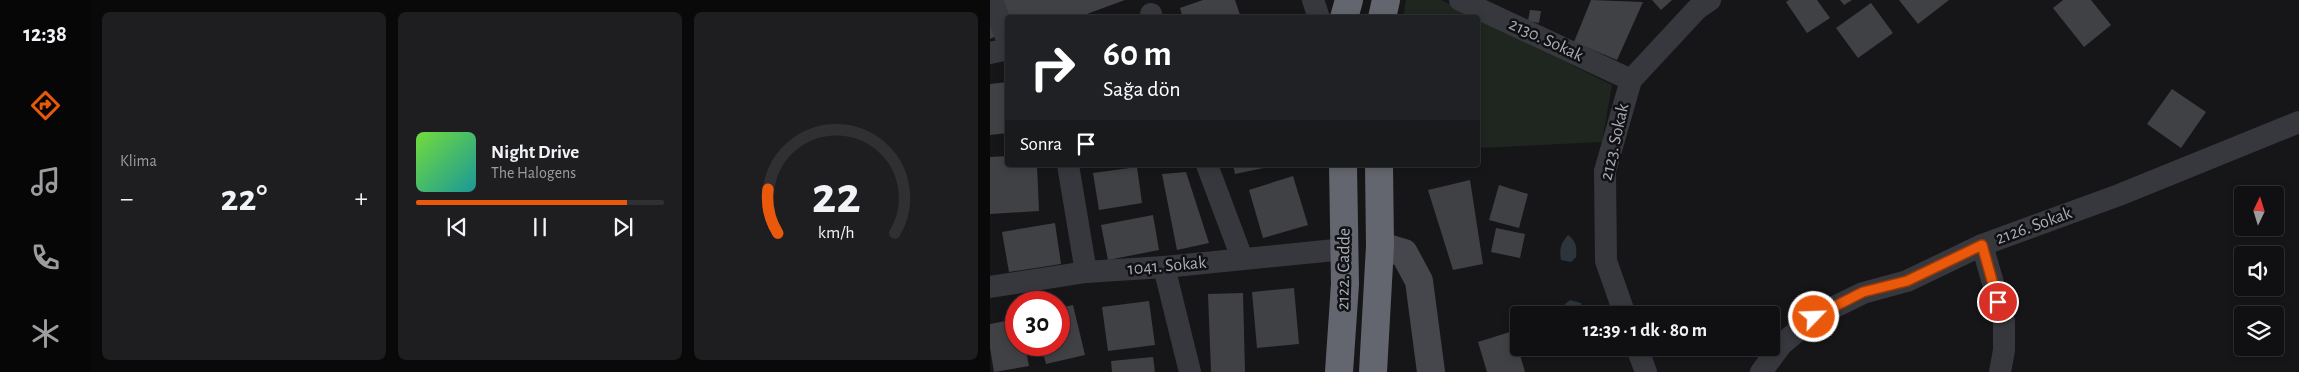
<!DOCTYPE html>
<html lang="tr">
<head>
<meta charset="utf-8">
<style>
	:root { --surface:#101012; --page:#1e1e20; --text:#f1f3f6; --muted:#9c9d9f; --line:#303032; --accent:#ea580c }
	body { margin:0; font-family:"Alegreya Sans",sans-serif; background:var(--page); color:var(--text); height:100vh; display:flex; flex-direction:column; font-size:19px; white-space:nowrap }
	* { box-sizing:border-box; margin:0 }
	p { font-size:16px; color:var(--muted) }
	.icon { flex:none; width:28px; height:28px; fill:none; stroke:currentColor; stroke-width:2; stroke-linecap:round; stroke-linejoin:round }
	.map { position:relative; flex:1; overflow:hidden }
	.side { display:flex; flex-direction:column; gap:12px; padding:12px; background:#09090a; width:900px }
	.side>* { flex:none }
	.guide { position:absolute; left:15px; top:15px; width:475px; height:152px; border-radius:5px; box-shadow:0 2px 8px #0003,0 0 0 1px var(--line); background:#202124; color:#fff; overflow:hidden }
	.needle { width:32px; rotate:4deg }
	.tools { position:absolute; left:1244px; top:186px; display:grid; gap:10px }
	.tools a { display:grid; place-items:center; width:50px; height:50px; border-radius:5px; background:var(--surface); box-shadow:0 2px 8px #0003,0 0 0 1px var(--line); font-size:25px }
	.speed { position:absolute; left:15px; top:291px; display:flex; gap:10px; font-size:25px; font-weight:700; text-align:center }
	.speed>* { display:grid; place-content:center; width:65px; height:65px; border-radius:50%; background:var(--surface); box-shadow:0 2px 8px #0003,0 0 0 1px var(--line); line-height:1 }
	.speed .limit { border:8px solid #d22; background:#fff; color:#111 }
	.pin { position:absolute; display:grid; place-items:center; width:42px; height:42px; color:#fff; margin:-21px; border:2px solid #fff; border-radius:50%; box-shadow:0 1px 5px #0007 }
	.me { position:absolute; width:55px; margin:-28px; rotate:66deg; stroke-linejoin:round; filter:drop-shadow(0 0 4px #0008) }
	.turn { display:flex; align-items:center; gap:18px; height:105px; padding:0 15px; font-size:22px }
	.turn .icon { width:65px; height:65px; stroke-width:2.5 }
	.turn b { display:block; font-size:35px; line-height:42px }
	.then { display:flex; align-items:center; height:48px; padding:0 15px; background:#0003; gap:10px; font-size:19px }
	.big { font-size:38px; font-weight:600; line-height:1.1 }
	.side .widget { flex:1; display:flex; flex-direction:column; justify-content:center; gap:8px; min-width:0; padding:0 18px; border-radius:8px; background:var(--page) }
	.side .dial { align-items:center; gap:0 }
	.dial svg { height:130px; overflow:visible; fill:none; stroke:var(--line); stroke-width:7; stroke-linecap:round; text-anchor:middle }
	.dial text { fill:var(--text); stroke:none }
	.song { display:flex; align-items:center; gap:15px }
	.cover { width:60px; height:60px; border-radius:8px; background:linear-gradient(135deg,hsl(100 70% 55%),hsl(180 70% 35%)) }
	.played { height:5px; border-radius:2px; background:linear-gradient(90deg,var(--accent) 85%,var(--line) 85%) }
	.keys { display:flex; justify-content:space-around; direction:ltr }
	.heat { display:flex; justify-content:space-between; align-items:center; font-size:28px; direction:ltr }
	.side .tiles { flex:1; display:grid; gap:12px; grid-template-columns:repeat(3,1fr) }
	.trip { position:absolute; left:520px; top:306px; width:270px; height:50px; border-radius:5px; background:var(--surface); box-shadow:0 2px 8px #0003,0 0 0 1px var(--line); font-weight:600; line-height:50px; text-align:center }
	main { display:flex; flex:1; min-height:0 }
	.tabs { display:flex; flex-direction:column; width:90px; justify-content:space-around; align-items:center; background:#060607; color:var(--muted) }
	.tabs .icon { width:35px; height:35px }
	.tabs .selected { color:var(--accent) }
	.tabs b { font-size:22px; color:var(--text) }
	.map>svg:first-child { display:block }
	.green { fill:#1e261f }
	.water { fill:#2c353c }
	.building { fill:#404145 }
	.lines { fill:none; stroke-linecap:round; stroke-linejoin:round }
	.street { stroke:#37383d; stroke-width:22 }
	.secondary { stroke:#45474d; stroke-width:28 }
	.highway { stroke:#63666e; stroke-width:28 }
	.route-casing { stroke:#983908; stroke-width:12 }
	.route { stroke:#ea580c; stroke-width:9 }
	.labels { text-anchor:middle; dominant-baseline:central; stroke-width:5; stroke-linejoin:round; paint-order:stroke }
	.street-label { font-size:18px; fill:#a8adb8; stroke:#111113 }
</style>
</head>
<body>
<main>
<nav class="tabs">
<b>12:38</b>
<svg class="icon selected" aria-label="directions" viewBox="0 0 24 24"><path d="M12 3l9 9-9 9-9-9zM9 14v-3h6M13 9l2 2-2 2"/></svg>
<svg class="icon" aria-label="music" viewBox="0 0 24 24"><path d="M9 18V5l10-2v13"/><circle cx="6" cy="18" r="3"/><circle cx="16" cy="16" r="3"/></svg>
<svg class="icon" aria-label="phone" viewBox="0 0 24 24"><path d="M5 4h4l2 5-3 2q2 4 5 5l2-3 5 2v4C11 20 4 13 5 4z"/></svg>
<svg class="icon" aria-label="climate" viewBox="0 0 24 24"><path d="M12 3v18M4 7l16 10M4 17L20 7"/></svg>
</nav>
<section class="side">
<div class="tiles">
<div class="widget"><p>Klima</p>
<div class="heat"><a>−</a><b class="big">22°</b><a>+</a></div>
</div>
<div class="widget">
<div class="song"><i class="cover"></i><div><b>Night Drive</b><p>The Halogens</p></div></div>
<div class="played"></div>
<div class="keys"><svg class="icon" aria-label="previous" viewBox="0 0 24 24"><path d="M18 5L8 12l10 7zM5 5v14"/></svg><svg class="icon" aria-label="pause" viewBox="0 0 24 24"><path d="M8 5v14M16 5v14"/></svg><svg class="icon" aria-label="next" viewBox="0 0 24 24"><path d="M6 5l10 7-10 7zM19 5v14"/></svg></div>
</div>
<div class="widget dial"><svg viewBox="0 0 100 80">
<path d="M14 69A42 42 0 1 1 86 69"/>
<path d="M14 69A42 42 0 0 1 8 42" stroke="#ea580c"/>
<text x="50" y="56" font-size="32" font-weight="700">22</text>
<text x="50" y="72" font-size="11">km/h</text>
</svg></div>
</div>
</section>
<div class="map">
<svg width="1309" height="372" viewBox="0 0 1309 372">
	<rect width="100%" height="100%" fill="#161618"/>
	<g class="green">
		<polygon points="416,0 451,0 486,17 413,18"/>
		<polygon points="488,18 622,85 612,142 488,148"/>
	</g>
	<g class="water">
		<path d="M578 235C586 241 587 247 586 257L581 262 571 260C569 249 571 243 578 235Z"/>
		<polygon points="580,300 591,303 592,315 569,315 574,305"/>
	</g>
	<g class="building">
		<polygon points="9,0 135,0 86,18 18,18"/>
		<polygon points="213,0 245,0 251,18 193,18 190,8"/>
		<polygon points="601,0 653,2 627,60 584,42"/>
		<polygon points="662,0 682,0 671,10"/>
		<polygon points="799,0 827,0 840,18 817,33 796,2"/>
		<polygon points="850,0 862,0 854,5"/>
		<polygon points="909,0 959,0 928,24"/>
		<polygon points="1073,0 1101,0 1121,25 1094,47 1063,8"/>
		<polygon points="881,3 903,33 868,58 846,28"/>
		<polygon points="540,10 551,11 549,23 538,21"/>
		<polygon points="0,21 6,36 0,39"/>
		<polygon points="18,82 18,133 0,135 0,84"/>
		<polygon points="1182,89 1216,112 1191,148 1157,124"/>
		<polygon points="18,156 18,165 47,165 49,211 0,214 0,157"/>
		<polygon points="243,165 283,165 283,166 245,174"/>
		<polygon points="147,167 152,203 109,210 103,173"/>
		<polygon points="196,172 219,243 187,250 172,174"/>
		<polygon points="303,176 318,225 273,238 259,190"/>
		<polygon points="480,180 493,264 463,270 438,190"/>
		<polygon points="509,185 538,194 529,228 499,220"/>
		<polygon points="163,215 169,250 118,260 111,225"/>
		<polygon points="65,223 71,264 19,272 12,232"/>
		<polygon points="506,228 535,234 530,258 501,252"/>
		<polygon points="304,288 309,344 267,348 262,292"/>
		<polygon points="253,293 255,372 221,372 218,294"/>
		<polygon points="159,301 165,345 118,351 112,307"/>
		<polygon points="83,305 95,355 56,364 51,345 69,345 69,308"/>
		<polygon points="26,319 26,345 35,345 39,366 4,372 0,348 0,324"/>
		<polygon points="523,331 535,372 497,372 488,342"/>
		<polygon points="163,357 165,372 122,372 121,361"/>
	</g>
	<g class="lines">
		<g class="street">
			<polyline points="2,0 18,42"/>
			<polyline points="323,0 329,18"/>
			<polyline points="470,0 641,80"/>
			<polyline points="161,14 162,18"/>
			<polyline points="0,53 18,49"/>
			<polyline points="78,165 96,272"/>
			<polyline points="217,165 252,258"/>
			<polyline points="992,245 1014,321 1014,350 1010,372"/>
			<polyline points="174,267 200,372"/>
			<polyline points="0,287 96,272 174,267 355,249"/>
			<polyline points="635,315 616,261 615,171 641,80 707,9 720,0"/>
			<polyline points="647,348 656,372"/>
			<polyline points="771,372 792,344 824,317 873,293 917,281 992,245 1129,195 1309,122"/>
		</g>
		<polyline class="secondary" points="390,246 414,253 429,281 441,372"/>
		<g class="highway">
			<polyline points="354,18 359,0"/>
			<polyline points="392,18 396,0"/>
			<polyline points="349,372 355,284 353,165"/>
			<polyline points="383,372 390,246 389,165"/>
		</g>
	</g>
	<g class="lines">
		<defs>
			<polyline id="route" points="824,317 873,292 917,281 992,245 1008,302"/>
		</defs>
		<use href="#route" class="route-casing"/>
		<use href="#route" class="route"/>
	</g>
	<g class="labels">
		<g class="street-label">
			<text transform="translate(556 40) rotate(25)">2130. Sokak</text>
			<text transform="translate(625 142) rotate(-77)">2123. Sokak</text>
			<text transform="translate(1044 226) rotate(-20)">2126. Sokak</text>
			<text transform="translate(177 266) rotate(-5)">1041. Sokak</text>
			<text transform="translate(354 269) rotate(-89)">2122. Cadde</text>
		</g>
	</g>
</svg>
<div class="tools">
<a><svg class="needle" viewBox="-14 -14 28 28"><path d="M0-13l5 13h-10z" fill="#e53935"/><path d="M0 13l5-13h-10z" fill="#9c9d9f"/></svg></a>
<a><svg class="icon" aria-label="sound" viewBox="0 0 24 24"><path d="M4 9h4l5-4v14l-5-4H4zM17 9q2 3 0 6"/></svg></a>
<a><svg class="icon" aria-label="layers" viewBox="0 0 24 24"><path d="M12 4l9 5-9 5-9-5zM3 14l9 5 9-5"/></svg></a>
</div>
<div class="speed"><div class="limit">30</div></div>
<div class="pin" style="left:1008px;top:302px;background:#d93025"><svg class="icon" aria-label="arrive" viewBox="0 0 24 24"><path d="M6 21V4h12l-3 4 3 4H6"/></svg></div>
<svg class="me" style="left:824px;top:317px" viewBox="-20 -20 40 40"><circle r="17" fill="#ea580c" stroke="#fff" stroke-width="3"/><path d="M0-11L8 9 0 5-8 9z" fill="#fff"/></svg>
<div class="trip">12:39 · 1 dk · 80 m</div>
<div class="guide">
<div class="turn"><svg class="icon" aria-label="right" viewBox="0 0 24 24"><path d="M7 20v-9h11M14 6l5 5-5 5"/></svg><div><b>60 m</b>Sağa dön</div></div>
<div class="then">Sonra<svg class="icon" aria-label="arrive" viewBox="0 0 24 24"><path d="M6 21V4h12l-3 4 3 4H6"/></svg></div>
</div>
</div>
</main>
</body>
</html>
